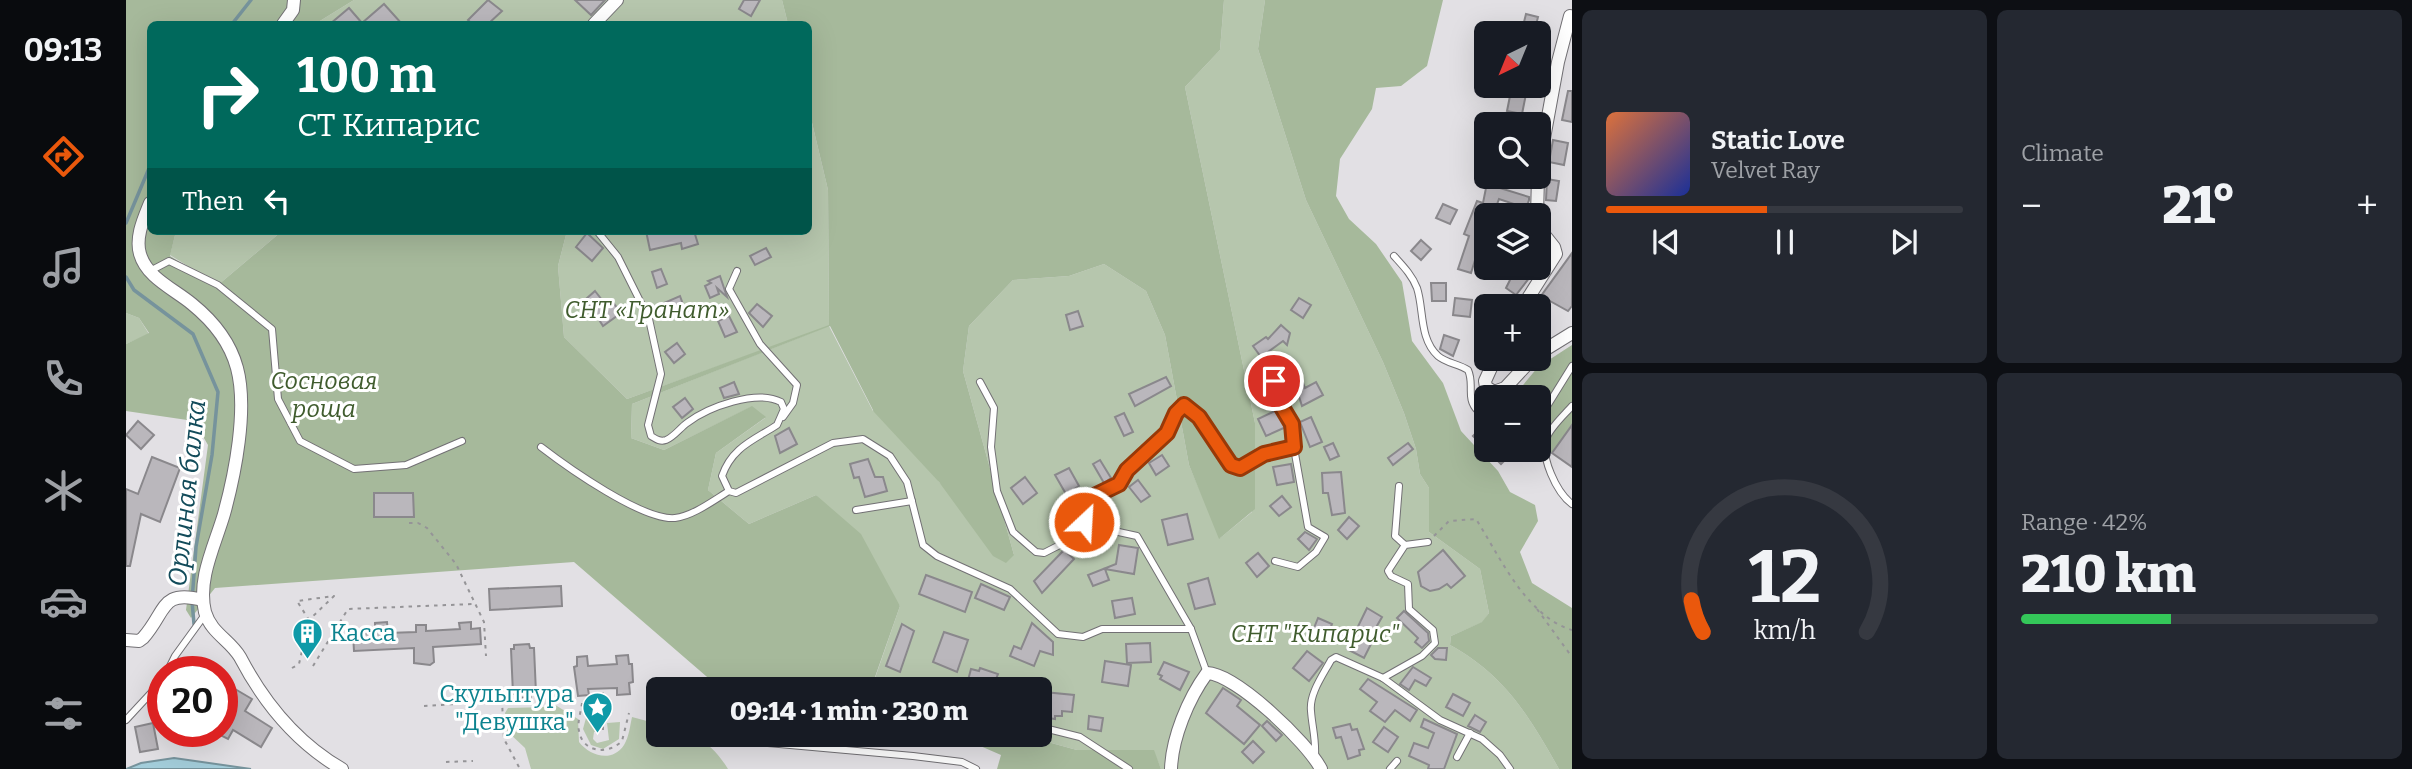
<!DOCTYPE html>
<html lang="en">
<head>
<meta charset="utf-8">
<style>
	:root { --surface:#171b24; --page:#242831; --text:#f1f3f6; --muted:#9ea1a6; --line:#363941; --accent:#ea580c }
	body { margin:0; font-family:Bitter,serif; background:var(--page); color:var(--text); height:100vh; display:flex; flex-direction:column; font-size:26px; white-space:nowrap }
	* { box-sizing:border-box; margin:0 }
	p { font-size:23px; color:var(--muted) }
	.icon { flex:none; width:38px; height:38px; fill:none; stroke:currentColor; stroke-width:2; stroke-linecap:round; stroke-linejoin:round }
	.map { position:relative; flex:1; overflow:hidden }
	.panel { display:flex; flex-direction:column; gap:10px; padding:10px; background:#0d0f14; width:840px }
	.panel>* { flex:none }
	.guide { position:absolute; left:21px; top:21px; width:665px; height:214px; border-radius:10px; box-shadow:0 7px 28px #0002; background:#00695c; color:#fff; overflow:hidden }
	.needle { width:46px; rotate:223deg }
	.controls { position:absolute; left:1348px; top:21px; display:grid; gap:14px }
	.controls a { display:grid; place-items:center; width:77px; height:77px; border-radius:10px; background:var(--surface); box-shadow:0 7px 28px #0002; font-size:35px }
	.speed { position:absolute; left:21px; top:656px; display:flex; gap:14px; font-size:35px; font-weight:700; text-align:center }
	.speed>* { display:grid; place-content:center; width:91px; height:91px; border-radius:50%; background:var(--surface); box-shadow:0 7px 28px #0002; line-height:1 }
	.speed .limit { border:10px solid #d22; background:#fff; color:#111 }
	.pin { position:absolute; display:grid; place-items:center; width:60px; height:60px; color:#fff; margin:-30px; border:4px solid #fff; border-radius:50%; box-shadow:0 2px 7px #0007 }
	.me { position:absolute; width:77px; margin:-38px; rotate:25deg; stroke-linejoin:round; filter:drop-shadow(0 0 5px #0008) }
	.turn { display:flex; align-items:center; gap:24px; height:147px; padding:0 35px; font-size:32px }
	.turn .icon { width:91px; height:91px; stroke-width:2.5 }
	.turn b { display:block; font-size:49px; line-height:60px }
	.then { display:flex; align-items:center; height:66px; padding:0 35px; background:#0003; gap:14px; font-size:26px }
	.big { font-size:52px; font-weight:800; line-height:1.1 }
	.panel .card { flex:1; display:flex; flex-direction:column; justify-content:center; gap:10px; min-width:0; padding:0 24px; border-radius:10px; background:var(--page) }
	.panel .dial { align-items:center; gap:0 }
	.dial svg { height:182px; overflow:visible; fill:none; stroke:var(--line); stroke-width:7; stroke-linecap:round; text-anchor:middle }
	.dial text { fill:var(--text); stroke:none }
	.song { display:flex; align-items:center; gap:21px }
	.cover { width:84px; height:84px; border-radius:10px; background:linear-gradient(135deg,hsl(20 70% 55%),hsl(230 70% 35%)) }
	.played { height:7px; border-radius:4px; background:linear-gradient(90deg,var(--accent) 45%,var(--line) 45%) }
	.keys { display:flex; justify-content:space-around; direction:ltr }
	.heat { display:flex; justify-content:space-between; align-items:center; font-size:38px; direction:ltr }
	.charge { height:10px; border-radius:5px; background:linear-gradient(90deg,#34c759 42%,var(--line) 0) }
	.panel .tiles { flex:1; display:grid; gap:10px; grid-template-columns:repeat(2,1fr) }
	.trip { position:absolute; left:520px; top:677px; width:406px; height:70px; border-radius:10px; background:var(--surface); box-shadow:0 7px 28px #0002; font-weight:800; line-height:70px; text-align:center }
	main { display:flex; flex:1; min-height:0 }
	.tab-bar { display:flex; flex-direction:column; width:126px; justify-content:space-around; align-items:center; background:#090b0e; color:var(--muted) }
	.tab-bar .icon { width:49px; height:49px }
	.tab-bar .selected { color:var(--accent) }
	.tab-bar b { font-size:32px; color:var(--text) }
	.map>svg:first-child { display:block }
	.green { fill:#b6c6ad }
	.forest { fill:#a6b99b }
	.water { fill:#a3cdda; stroke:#76939c; stroke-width:2 }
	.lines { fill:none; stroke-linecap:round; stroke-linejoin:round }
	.stream { stroke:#76939c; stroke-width:3.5 }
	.building { fill:#bab7bc; stroke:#8a888c; stroke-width:2 }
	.service-casing { stroke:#727074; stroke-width:8 }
	.minor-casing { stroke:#727074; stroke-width:14 }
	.path { stroke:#959497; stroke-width:2; stroke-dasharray:3.5 5; stroke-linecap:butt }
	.service { stroke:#fff; stroke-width:6 }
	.minor { stroke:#fff; stroke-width:12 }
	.route-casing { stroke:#983908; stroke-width:18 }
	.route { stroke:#ea580c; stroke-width:12 }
	.labels { text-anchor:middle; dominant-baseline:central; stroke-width:6; stroke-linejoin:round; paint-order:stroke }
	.park-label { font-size:24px; font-style:italic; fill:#405c2e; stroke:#fff }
	.culture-label { font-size:24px; fill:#0d838f; stroke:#fff; text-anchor:start }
	.water-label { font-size:26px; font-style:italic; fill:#124b5a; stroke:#fff }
</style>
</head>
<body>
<main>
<nav class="tab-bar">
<b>09:13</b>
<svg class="icon selected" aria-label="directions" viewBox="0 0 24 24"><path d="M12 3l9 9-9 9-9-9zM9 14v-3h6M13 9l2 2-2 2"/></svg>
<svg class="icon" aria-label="music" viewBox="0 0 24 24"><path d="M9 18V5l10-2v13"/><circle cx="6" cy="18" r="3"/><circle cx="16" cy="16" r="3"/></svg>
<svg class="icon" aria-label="phone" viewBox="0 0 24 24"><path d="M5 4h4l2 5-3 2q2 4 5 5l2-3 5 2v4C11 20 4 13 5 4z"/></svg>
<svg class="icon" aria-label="climate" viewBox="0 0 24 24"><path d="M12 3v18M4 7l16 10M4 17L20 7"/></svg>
<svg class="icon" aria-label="car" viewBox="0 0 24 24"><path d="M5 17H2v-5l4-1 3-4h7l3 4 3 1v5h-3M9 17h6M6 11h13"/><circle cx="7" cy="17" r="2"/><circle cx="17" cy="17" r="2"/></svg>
<svg class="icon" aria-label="filters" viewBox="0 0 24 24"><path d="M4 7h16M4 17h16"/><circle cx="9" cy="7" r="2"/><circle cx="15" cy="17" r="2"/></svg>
</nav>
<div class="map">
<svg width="1446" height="769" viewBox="0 0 1446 769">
	<rect width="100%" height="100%" fill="#e2e0e4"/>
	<g class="green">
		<polygon points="228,0 656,0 662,24 189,24"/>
		<path d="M1098 0H1139L1132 49 1180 200 1257 362 1278 413 1290 449 1294 474 1303 488V532L1354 569 1363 613 1357 622 1325 636 1324 645C1379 675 1403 716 1433 769H1035L1027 750H951L896 735H914V690L774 689 749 678 774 606 690 495 623 524 582 490 590 453 639 418 625 407 538 450 505 438 506 404 695 329 501 399 438 337 432 266 441 231H682L683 110 702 190 703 326 747 411 754 345 813 482 888 555 837 371 843 326 887 280 943 276 978 264 1020 291 1039 335 1063 465 1094 538 1126 512 1129 423 1059 87 1094 50Z"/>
		<polygon points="50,231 156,231 92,285 44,255"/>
		<polygon points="0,313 13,318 23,334 0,344"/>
		<path d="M426 703 452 719 453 742C464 756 486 763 498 745 503 737 504 726 506 717L532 724V735C568 735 582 737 602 769H405L399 748 381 731 379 713 382 708 422 707Z"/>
		<polygon points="460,718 474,723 473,729 468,732 467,739 471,743 483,740 481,723 494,722 493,739 477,749 465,745 457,729"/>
	</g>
	<g class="forest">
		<polygon points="0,0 228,0 189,24 24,24 24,231 50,231 44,256 92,285 156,231 441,231 432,266 438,337 501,399 703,325 702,190 683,110 682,24 662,24 656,0 1098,0 1094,50 1059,87 1129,423 1129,509 1093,539 1063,465 1039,335 1020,291 978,264 943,276 887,280 843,326 837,371 888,555 880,563 867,556 813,482 748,412 704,326 506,404 505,438 538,450 626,406 640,417 590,453 582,490 623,524 690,495 735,534 774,606 749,677 774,689 595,689 448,562 89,588 65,618 60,610 82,445 68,421 0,411 0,344 23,333 13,318 0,313"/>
		<path d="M1139 0H1317L1301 66 1275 86 1250 88 1246 109 1214 159 1210 196 1223 219 1250 244 1276 282 1286 341 1317 383 1335 431 1372 471 1384 492 1409 505 1412 521 1394 552 1406 583 1446 608V769H1433C1403 716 1379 675 1324 645L1325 636 1356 622 1363 613 1354 569 1303 532V488L1294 474 1290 449 1278 413 1257 362 1180 200 1132 49Z"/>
		<polygon points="1446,345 1446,426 1426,453 1412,443 1412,397 1387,397 1412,367"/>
		<polygon points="829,735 896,735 951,750 1028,750 1035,769 871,769 875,755"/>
	</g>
	<polygon class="water" points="48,758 125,769 0,769 15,763"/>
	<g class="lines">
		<g class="stream">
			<polyline points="106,24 125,0"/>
			<polyline points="0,223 24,166"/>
			<polyline points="0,277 8,290 67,334 92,392 86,455 70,547 66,601 68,624"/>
		</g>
	</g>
	<g class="building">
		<polygon points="362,0 376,11 362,24 346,24 342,20"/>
		<polygon points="449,0 479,0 465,15"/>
		<polygon points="618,0 634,0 625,16 613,9"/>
		<polygon points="258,4 276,24 204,24 223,8 236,23"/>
		<polygon points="1400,14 1412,17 1408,33 1396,30"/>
		<polygon points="1385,91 1400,94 1396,114 1381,111"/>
		<polygon points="1442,91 1446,91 1446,122 1436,120"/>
		<polygon points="1427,140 1442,143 1438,165 1423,162"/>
		<polygon points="1362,178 1375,181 1374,188 1403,197 1403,200 1400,208 1373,199 1367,215 1360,215 1360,242 1355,241 1345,273 1332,269 1343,236 1338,234 1351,201 1357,203"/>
		<polygon points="1421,179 1433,181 1430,201 1420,200"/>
		<polygon points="1317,204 1331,210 1324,224 1310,218"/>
		<polygon points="520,231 568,231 572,244 556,249 555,243 524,250"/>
		<polygon points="461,233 477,248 466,261 450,247"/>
		<polygon points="1295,240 1305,249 1295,260 1285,251"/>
		<polygon points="640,248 645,257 629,265 624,256"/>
		<polygon points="1446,253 1446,306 1442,311 1415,296"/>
		<polygon points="1390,268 1411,268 1390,295 1380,288"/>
		<polygon points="535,269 541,284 531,288 526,272"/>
		<polygon points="594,276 601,297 591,288 593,294 584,298 579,286 585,283 582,281"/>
		<polygon points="1305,283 1320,283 1320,301 1306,301"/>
		<polygon points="469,291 480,305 486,301 495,313 477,326 460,299"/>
		<polygon points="554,296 559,310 544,316 538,303"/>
		<polygon points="1173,298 1185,305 1177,318 1165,310"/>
		<polygon points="1329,298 1346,300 1344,317 1327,315"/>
		<polygon points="631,304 646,316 637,327 623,313"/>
		<polygon points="952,311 957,326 944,330 940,315"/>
		<polygon points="603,316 611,332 599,337 592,321"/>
		<polygon points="1155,325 1164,333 1161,345 1157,341 1135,357 1127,346 1140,337 1142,339"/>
		<polygon points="1318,335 1333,340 1327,356 1314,349"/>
		<polygon points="551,343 559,354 548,363 539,352"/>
		<polygon points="1139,361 1149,371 1136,383 1126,373"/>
		<polygon points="1040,377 1045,386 1009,406 1003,394"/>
		<polygon points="608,382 613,394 598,398 594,388"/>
		<polygon points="1190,382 1197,395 1176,406 1170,387 1177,383 1179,388"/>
		<polygon points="559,398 567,409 556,418 547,407"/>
		<polygon points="1151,410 1160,427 1140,436 1132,419"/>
		<polygon points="998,413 1007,432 998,436 989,417"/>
		<polygon points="1185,417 1196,442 1184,447 1174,422"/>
		<polygon points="12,421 28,435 15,449 0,435"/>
		<polygon points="1360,423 1360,449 1347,436"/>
		<polygon points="1446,425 1446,467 1426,453"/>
		<polygon points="663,428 671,444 654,453 649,436"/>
		<polygon points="1207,443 1213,456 1204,460 1198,447"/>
		<polygon points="1282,443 1287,449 1267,465 1262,458"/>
		<polygon points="1361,450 1389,450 1375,464"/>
		<polygon points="1036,455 1043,466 1030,475 1023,463"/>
		<polygon points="26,457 54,468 34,522 15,514 4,566 0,566 0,489 12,494"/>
		<polygon points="742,459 749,477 757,477 761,491 739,497 733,477 728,478 724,464"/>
		<polygon points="974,460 985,478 978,483 967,464"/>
		<polygon points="1165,464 1168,482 1151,485 1147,467"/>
		<polygon points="943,468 953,486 940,494 929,475"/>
		<polygon points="1215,472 1219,513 1206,515 1202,493 1197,493 1196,473"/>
		<polygon points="899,477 911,493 897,504 885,488"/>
		<polygon points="1012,480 1024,496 1015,502 1003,487"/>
		<polygon points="248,493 287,493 288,517 248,517"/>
		<polygon points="1156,496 1165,507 1153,516 1144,506"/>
		<polygon points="980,498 982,518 971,519 970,502"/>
		<polygon points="1061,514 1067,539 1042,545 1036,520"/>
		<polygon points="1223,517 1233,526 1221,539 1212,530"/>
		<polygon points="1179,532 1191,539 1183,550 1172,539"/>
		<polygon points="993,545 1012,548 1008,574 979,569 983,580 967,586 962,575 990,564"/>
		<polygon points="938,550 948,559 916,593 908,581"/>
		<polygon points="1317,550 1339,576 1325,588 1321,584 1313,589 1304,591 1295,586 1292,572"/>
		<polygon points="1132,553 1143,566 1131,577 1120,563"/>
		<polygon points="800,575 846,592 839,612 793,594"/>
		<polygon points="1082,578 1089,604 1069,609 1062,584"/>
		<polygon points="855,584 884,597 878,610 849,598"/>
		<polygon points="435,586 436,606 364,610 363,589"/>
		<polygon points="1006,598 1009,614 989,618 986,601"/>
		<polygon points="1241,608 1256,617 1244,638 1247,640 1238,658 1221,649"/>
		<polygon points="1278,611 1302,633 1303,641 1296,648 1289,642 1292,638 1271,618"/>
		<polygon points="1192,618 1206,624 1202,634 1188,628"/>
		<polygon points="261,622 262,633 290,632 290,625 300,625 300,631 334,629 333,623 345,622 345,629 354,628 355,644 307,647 308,662 304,665 288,663 288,648 228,651 227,634 249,633 249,623"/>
		<polygon points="906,623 927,642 927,655 914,651 908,666 884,656 888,646 895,649"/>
		<polygon points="776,624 788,631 774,672 760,666"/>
		<polygon points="818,632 842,640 831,672 807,662"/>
		<polygon points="1024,643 1025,662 1001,663 1000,644"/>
		<polygon points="403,644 404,648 408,648 410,693 405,693 405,698 392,698 391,694 387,694 385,649 388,649 388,645"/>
		<polygon points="1312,648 1321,648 1320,660 1309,659 1305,655"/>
		<polygon points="1181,651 1197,663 1183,681 1167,668"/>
		<polygon points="502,655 503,664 506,664 507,682 503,683 504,694 491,695 491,688 462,689 463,695 452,696 448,667 451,666 451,657 461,656 462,666 491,664 490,656"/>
		<polygon points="64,659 85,672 56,672"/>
		<polygon points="979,661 1005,665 1002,686 976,682"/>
		<polygon points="1038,662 1063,672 1054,690 1034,679 1036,676 1032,674"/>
		<polygon points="1287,667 1305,678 1300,686 1289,680 1283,690 1274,684"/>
		<polygon points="854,668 872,674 870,679 900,687 899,690 859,690 841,684 845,669 853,671"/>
		<polygon points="1242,679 1291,710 1284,721 1269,710 1259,722 1244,711 1251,702 1234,689"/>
		<polygon points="1097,688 1115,700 1111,706 1134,725 1118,744 1080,713"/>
		<polygon points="109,689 126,699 119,711 146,728 135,747 107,730 102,739 96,736 96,697 102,701"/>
		<polygon points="918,692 948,695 946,712 936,711 936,716 929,716 929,719 916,717"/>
		<polygon points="1327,694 1344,703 1337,716 1320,707"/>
		<polygon points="1349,715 1360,722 1354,732 1342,726"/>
		<polygon points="963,716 977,718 975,731 962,729"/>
		<polygon points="1298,719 1331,734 1318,769 1302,769 1303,765 1283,756 1288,743 1302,748 1308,733 1295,727"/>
		<polygon points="1141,721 1156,735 1150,741 1136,726"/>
		<polygon points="27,723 32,749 14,752 9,727"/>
		<polygon points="1224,724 1226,730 1231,729 1238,749 1233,750 1234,755 1222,759 1215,737 1210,738 1207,728"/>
		<polygon points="1258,727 1272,737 1262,752 1247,742"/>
		<polygon points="1127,741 1138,752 1127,763 1116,752"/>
	</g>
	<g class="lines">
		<defs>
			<g id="service">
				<path d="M471 231 492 257 523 319 535 374 522 425 525 436C530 439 534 442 540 440 548 437 554 428 561 423 582 407 631 389 655 402L658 409 651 425C628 440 606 447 596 476L603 491 610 493 707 443 737 439 764 456 781 482 797 545 811 556 884 589 932 634 957 637 976 629H1065"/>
				<path d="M1268 256C1277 266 1286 275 1291 288 1298 309 1293 339 1312 356 1320 363 1333 364 1342 370 1349 385 1339 398 1352 411L1360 410"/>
				<polyline points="24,271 43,261 92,285 146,329 152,399 174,441 228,469 280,465 336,441"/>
				<polyline points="611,271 603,289 634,344 671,385 667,403 657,417"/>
				<polyline points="854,382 868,408 865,447 871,491 887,532 910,552 918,553 961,531"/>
				<path d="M1446 406C1438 415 1425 427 1421 437 1413 456 1431 493 1446 504"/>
				<polyline points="1412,415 1420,408 1446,366"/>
				<path d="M415 447C441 467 517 521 549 518 567 516 588 500 603 491"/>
				<polyline points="1273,486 1269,536 1279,545"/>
				<polyline points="730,510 786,501"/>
				<polyline points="1149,561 1172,567 1190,552 1199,537 1182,527 1168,448"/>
				<polyline points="41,672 49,656 78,616"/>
				<polyline points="1081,673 1065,629 1011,536 988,531 961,531 956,512 962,500 993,484 1001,470 1041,433 1050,413 1058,405 1073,417 1105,465 1114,469 1138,454 1168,448 1166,424 1151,399 1148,381"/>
				<polyline points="1257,678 1296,656 1309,643 1307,630 1283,609 1282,584 1265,576 1262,571 1279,545 1302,542"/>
				<polyline points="0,720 37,680"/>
				<polyline points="914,727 954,737 1003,769"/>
				<polyline points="585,738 787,756 836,762 850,769"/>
				<path d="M1189 755C1190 739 1186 726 1185 711 1183 694 1197 675 1205 660L1210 657 1257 678 1314 720 1356 739 1374 755 1384 769"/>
				<polyline points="1331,757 1344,733"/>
				<polyline points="1264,769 1271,761"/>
			</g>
			<g id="minor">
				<polyline points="157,24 167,10 168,0"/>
				<polyline points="468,24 491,0"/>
				<polyline points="1412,171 1432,62 1444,16"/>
				<path d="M24 203C18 218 9 237 14 254 21 278 48 289 66 304 87 321 104 342 111 368 122 409 109 474 98 514 89 545 71 579 79 612 85 633 104 640 114 657 138 703 171 743 216 769"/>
				<polyline points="1411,215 1412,177"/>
				<polyline points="1397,306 1430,254 1428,247 1412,227"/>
				<polyline points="1412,354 1446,333"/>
				<polyline points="1369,359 1359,381 1360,387 1368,392 1379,388 1406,359"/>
				<path d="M0 640 13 641 17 638C41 611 34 589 77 600"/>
				<path d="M1045 769C1046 738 1062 699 1081 673 1110 674 1182 743 1195 769"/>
			</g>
		</defs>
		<use href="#service" class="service-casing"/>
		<use href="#minor" class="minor-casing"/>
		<g class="path">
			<polyline points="283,523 292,523 301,528 330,564 358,622 360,656"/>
			<path d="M1308 536 1323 521 1350 519C1374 557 1400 616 1446 630"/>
			<polyline points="1411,609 1446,657"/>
			<polyline points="187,666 222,609 348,604"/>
			<polyline points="166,668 173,664 183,620 208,596 171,601 183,620"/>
			<polyline points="398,698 398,700"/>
			<path d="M456 703C455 712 451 722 453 731 457 753 482 755 496 741L503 713"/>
			<polyline points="298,706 376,701 378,739 394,769"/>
			<polyline points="477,730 477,689"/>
			<polyline points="320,762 347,761"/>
		</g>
		<use href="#service" class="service"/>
		<use href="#minor" class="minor"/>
	</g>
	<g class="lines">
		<defs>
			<polyline id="route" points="958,522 956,512 962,499 993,484 1001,470 1041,433 1050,413 1058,405 1073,417 1105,465 1114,468 1138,454 1168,447 1166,424 1151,399 1148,381"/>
		</defs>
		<use href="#route" class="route-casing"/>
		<use href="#route" class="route"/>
	</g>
	<defs>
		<symbol id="building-pin" viewBox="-11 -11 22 30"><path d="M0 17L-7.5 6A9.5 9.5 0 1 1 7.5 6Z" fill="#0f9aa8" stroke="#fff"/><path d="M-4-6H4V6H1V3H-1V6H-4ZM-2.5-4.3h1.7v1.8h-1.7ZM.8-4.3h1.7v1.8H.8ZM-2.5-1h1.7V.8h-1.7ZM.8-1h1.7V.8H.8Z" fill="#fff"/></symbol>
		<symbol id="sight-pin" viewBox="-11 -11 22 30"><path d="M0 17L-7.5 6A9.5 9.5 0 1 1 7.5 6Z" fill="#0f9aa8" stroke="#fff"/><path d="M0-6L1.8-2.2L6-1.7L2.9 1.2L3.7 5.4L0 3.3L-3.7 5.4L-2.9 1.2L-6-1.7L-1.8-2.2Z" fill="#fff"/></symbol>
	</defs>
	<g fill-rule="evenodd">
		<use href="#building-pin" x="164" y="616" width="35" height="47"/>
		<use href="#sight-pin" x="454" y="690" width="35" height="47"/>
	</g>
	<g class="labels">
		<g class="park-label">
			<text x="521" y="310">СНТ «Гранат»</text>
			<text x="198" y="381">Сосновая<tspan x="198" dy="28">роща</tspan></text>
			<text x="1189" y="634">СНТ "Кипарис"</text>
		</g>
		<g class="culture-label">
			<text x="204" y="633">Касса</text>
			<text x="448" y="694" text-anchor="end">Скульптура<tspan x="448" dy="28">"Девушка"</tspan></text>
		</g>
		<g class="water-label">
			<text transform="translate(61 493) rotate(-84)">Орлиная балка</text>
		</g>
	</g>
</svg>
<div class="controls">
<a><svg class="needle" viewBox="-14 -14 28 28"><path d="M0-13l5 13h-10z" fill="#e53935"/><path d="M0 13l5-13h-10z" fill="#9ea1a6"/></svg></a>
<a><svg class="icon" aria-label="search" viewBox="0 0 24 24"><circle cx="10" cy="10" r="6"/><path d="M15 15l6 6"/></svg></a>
<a><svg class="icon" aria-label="layers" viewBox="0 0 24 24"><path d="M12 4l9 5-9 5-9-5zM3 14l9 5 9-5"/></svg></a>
<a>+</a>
<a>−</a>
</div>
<div class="speed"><div class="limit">20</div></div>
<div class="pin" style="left:1148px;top:381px;background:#d93025"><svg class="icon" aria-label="arrive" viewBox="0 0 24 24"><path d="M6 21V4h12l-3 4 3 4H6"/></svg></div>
<svg class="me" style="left:958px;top:522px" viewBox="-20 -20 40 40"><circle r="17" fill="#ea580c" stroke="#fff" stroke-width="3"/><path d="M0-11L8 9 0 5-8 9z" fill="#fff"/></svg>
<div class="trip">09:14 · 1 min · 230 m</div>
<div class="guide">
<div class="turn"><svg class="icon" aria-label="right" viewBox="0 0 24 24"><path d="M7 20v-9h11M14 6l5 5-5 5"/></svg><div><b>100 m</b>СТ Кипарис</div></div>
<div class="then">Then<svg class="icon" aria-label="left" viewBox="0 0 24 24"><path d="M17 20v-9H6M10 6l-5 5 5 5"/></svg></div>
</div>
</div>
<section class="panel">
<div class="tiles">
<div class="card">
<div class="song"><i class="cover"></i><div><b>Static Love</b><p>Velvet Ray</p></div></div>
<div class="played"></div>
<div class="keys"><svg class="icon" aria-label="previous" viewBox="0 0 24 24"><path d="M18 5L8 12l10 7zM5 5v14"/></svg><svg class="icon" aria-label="pause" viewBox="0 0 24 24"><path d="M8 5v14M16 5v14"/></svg><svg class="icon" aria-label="next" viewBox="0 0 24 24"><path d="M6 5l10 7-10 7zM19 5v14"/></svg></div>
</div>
<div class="card"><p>Climate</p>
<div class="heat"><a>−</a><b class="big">21°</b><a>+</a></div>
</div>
<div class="card dial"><svg viewBox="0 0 100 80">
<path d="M14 69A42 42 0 1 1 86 69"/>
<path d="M14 69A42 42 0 0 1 9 55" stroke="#ea580c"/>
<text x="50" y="56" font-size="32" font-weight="700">12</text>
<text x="50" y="72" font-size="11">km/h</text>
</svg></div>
<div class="card"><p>Range · 42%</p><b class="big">210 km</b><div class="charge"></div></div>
</div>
</section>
</main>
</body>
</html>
